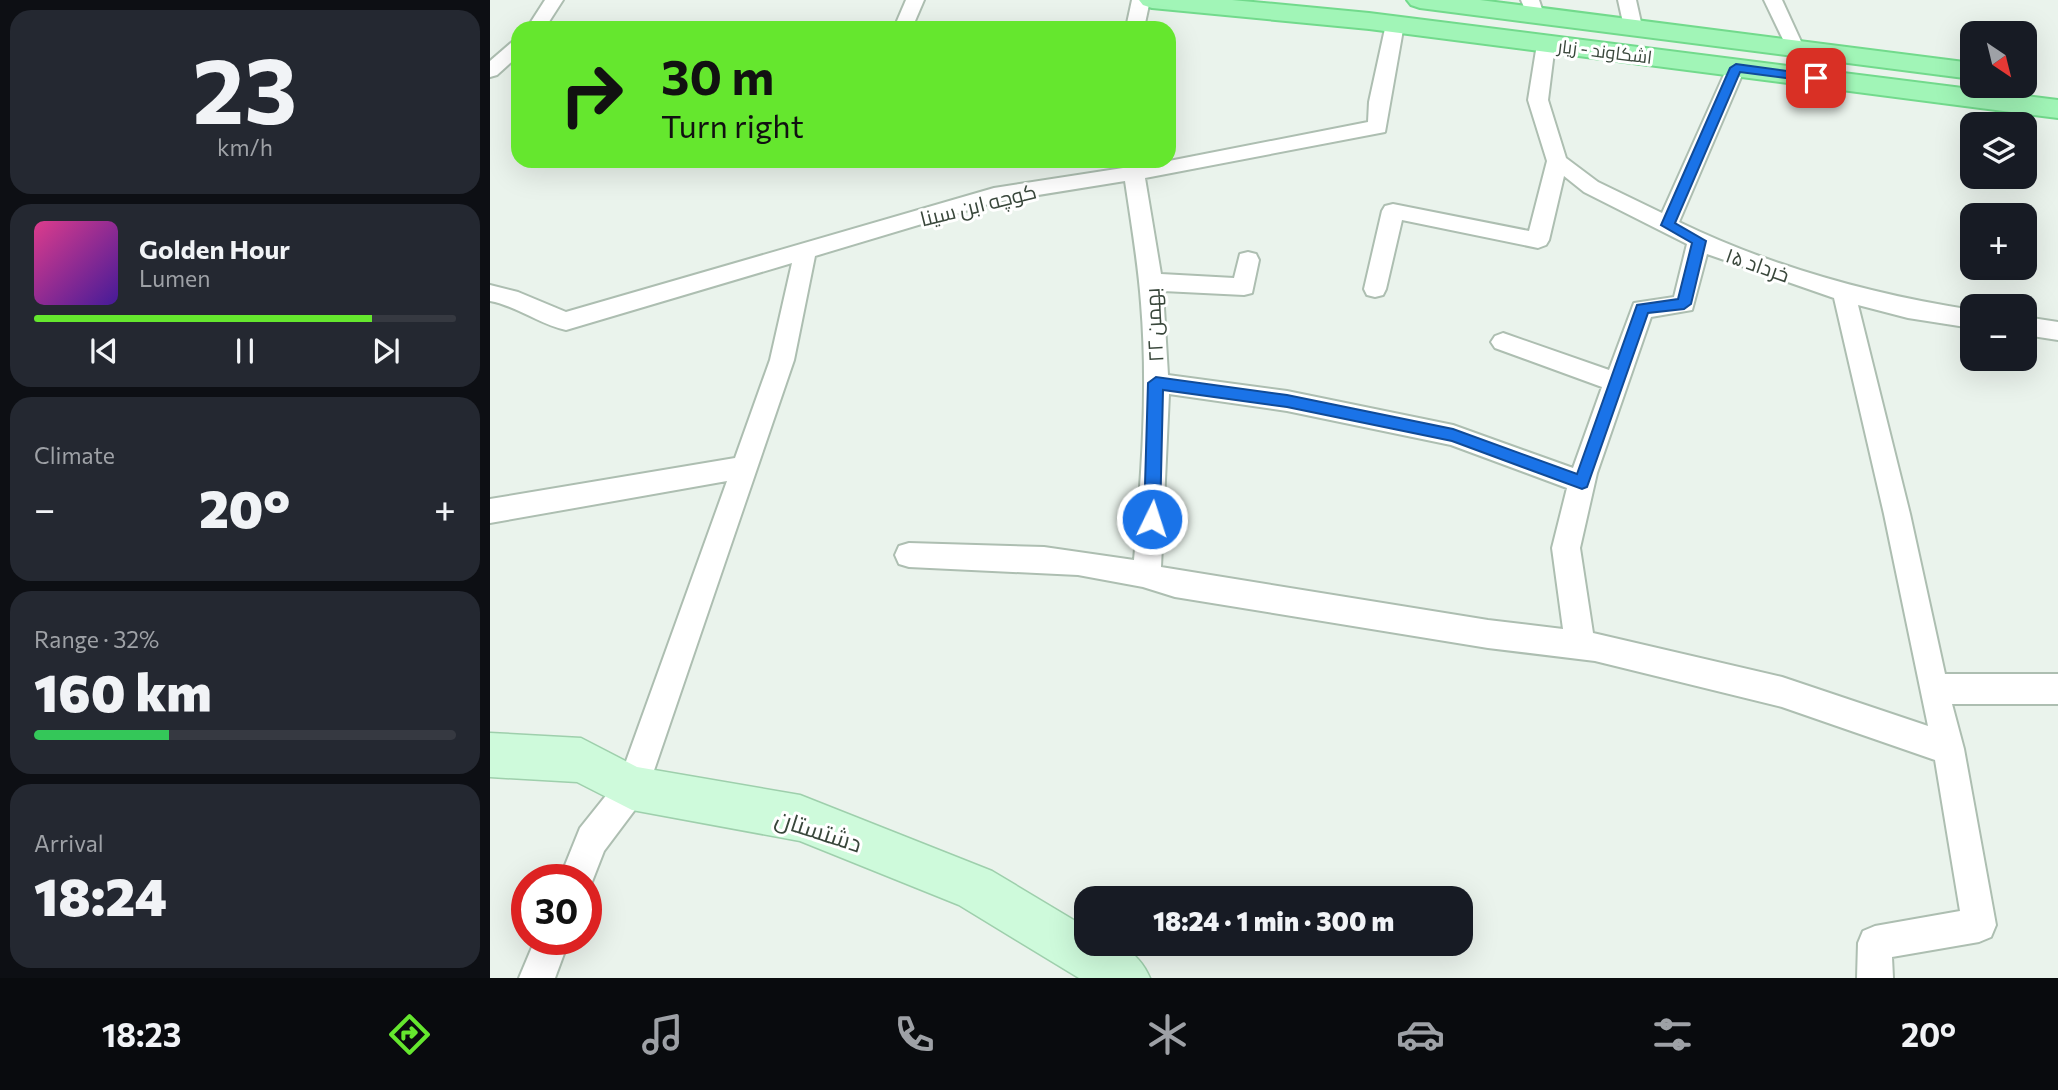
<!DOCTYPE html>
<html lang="en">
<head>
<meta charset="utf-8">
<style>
	:root { --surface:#171b24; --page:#242831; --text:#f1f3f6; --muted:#9ea1a6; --line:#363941; --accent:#65e72e }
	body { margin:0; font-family:Commissioner,Cairo,sans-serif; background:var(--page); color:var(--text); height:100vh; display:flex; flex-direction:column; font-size:26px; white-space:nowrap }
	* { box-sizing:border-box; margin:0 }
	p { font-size:23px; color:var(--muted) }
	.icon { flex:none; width:38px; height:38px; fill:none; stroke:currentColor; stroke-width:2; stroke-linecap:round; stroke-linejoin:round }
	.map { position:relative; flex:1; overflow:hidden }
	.drawer { display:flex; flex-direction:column; gap:10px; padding:10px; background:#0d0f14; width:490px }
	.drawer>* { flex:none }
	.guide { position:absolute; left:21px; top:21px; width:665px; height:147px; border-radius:21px; box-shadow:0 7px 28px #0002; background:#65e72e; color:#111; overflow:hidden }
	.needle { width:46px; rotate:145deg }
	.fabs { position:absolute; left:1470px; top:21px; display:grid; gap:14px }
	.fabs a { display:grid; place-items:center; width:77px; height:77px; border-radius:14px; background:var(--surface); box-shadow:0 7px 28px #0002; font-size:35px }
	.speed { position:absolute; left:21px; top:864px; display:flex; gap:14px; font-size:35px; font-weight:700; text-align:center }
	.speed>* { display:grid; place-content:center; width:91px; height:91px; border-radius:50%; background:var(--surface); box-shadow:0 7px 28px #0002; line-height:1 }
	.speed .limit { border:10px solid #d22; background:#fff; color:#111 }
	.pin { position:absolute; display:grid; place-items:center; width:60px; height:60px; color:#fff; margin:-30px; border-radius:14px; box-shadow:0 4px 10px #0006 }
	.me { position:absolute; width:77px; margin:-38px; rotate:4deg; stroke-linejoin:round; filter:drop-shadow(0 0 5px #0008) }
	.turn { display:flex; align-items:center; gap:24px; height:147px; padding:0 35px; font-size:32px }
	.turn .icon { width:91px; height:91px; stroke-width:2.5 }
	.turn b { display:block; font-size:49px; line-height:60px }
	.big { font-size:52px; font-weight:800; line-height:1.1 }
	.drawer .tile { flex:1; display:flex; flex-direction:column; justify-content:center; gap:10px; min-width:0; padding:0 24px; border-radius:21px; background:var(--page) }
	.drawer .dial { align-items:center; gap:0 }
	.dial b { font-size:91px; line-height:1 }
	.song { display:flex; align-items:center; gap:21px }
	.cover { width:84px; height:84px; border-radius:10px; background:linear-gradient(135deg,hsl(330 70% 55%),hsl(260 70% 35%)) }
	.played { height:7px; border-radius:4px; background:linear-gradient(90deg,var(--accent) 80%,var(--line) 80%) }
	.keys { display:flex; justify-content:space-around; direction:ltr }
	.heat { display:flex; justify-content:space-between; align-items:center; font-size:38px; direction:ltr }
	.charge { height:10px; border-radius:5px; background:linear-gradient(90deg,#34c759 32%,var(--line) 0) }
	.trip { position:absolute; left:584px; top:886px; width:399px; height:70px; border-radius:21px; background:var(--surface); box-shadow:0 7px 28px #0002; font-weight:800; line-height:70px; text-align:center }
	.dock { display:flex; height:112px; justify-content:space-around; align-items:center; background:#090b0e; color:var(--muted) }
	.dock .icon { width:49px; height:49px }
	.dock .selected { color:var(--accent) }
	.dock b { font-size:32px; color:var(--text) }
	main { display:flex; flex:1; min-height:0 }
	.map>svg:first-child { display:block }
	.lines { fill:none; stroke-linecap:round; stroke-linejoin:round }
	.street-casing { stroke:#adbeb1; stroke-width:4 }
	.secondary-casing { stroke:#9ecfac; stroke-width:3 }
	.primary-casing { stroke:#72da8c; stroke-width:4 }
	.street { fill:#fff; fill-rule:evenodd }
	.secondary { fill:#cefadb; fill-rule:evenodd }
	.primary { fill:#a1f5b7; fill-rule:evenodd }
	.route { fill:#1a73e8; stroke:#114b97; stroke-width:2 }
	.labels { text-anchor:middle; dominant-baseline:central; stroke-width:6; stroke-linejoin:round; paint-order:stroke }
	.far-street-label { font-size:18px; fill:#39473b; stroke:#fff }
	.street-label { font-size:21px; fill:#39473b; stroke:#fff }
	.near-street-label { font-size:24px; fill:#39473b; stroke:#fff }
</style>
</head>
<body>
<main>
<section class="drawer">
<div class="tile dial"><b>23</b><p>km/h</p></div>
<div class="tile">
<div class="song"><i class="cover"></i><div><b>Golden Hour</b><p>Lumen</p></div></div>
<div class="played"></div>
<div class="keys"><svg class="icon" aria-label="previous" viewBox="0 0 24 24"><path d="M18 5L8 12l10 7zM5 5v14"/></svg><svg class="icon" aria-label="pause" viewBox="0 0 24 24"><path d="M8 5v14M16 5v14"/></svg><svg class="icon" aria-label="next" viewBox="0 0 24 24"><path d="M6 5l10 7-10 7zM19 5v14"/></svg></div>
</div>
<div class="tile"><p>Climate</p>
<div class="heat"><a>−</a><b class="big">20°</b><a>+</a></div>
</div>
<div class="tile"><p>Range · 32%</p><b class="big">160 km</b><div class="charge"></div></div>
<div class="tile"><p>Arrival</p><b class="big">18:24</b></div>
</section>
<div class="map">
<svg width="1568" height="978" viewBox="0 0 1568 978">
	<rect width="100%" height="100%" fill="#eaf3ec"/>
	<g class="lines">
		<defs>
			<g id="street">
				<polygon points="55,0 73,0 55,28 37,28"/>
				<polygon points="416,0 434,0 422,28 404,28"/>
				<polygon points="642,0 660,0 654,28 636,28"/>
				<polygon points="1031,0 1049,0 1054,15 1051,19 1039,19"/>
				<polygon points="1128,0 1146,0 1152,27 1149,31 1143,32 1134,27"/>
				<polygon points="1274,0 1292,0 1314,48 1311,52 1299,52"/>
				<path d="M905 19 914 24 895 132 655 178 671 274 744 278 750 254 758 252 766 254 769 260 762 293 754 295 673 291 678 375 797 391 963 425 1083 468 1112 387 1005 348 1001 342 1005 336 1013 333 1119 370 1144 303 1184 297 1197 244 1094 192 1074 176 1059 240 1056 245 1048 248 912 220 896 289 893 295 885 297 877 295 874 289 892 211 895 206 903 204 1039 231 1057 161 1038 100 1047 44 1056 39 1065 44 1058 100 1076 158 1108 182 1172 213 1237 68 1246 62 1253 64 1255 68 1189 222C1282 267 1380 294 1482 310V328L1418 318 1368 305 1420 514 1455 674H1568V704H1462L1474 749 1506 925 1501 937 1489 942 1402 957 1403 978H1367L1368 943 1373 931 1385 926 1470 911 1445 760 1292 707 1105 661 998 648 685 597 653 587 588 575 419 567 409 564 405 555 409 546 419 543 554 547 644 560C652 474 658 388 651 303 648 262 641 222 635 181L505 202 325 256 304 360 158 788 153 799 114 851 98 892 96 880H69L90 828 130 778 237 481 0 523V499L245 458 280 360 302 263 76 330C49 324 27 306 0 301V285L28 292 76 312 504 188 633 168 632 161H652L653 164 679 161 878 122 879 102 896 24ZM1217 254 1344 298 1394 514 1438 726 1292 677 1103 633 1090 548 1107 473 1161 317 1202 310ZM679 394 797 411 961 445 1077 488 1062 548 1073 629 998 620 671 567Z"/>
				<polygon points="28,41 28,56 7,75 0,77 0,61 22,42"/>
				<polygon points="1535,317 1568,322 1568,340 1535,335"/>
				<polygon points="45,940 79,940 65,978 29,978"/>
			</g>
			<path id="secondary" d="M0 733 91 738 147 767 310 795 502 871 597 928V943C627 943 647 948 660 978H589L469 905 310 841 142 810 87 782 0 777Z"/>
			<g id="primary">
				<polygon points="649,0 742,0 879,13 1568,100 1568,118 879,29 662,8 653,5"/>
				<polygon points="917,0 990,0 1482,63 1482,79 930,8 921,5"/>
			</g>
		</defs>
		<use href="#street" class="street-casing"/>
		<use href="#secondary" class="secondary-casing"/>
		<use href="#primary" class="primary-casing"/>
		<use href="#street" class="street"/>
		<use href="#secondary" class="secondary"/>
		<use href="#primary" class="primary"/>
	</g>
	<polygon class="route" points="1246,64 1326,75 1332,78 1326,82 1250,72 1185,223 1216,241 1201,304 1194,309 1158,313 1097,487 1092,489 962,441 797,407 673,390 670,519 667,524 656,524 654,519 658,383 666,377 797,395 963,429 1087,474 1147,305 1188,299 1202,243 1171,225 1240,68"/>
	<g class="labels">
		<g class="far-street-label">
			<text transform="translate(1115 51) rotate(7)">اشکاوند - زیار</text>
		</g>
		<g class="street-label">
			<text transform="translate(488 204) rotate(-14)">کوچه ابن سینا</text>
			<text transform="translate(1268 264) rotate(19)">۱۵ خرداد</text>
			<text transform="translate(663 325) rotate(-93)">۲۲ بهمن</text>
		</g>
		<g class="near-street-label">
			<text transform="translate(329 830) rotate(18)">دشتستان</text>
		</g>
	</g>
</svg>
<div class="fabs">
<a><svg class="needle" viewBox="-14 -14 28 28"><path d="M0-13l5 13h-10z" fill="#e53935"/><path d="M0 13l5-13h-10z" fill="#9ea1a6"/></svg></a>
<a><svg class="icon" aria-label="layers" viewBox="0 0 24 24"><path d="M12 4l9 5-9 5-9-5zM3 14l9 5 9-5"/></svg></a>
<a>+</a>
<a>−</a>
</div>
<div class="speed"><div class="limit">30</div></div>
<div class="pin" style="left:1326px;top:78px;background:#d93025"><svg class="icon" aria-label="arrive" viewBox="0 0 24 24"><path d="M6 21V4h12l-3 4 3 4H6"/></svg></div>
<svg class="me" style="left:662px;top:519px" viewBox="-20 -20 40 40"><circle r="17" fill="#1a73e8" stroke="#fff" stroke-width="3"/><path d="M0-11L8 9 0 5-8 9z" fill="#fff"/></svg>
<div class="trip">18:24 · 1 min · 300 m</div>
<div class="guide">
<div class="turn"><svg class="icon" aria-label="right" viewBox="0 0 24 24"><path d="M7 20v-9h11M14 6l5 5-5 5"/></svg><div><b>30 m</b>Turn right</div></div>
</div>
</div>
</main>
<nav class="dock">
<b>18:23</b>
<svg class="icon selected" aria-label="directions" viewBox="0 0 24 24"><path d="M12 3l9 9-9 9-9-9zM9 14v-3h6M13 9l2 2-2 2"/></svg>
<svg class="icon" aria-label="music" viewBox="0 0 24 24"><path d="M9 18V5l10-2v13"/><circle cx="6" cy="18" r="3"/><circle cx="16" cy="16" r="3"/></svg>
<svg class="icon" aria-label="phone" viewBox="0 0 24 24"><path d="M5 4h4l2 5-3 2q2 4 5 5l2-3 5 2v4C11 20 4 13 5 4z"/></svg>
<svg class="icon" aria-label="climate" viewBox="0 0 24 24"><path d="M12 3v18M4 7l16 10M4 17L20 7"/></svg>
<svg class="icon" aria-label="car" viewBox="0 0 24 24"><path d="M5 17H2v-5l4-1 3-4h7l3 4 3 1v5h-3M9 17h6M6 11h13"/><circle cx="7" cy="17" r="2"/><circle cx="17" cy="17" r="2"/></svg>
<svg class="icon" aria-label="filters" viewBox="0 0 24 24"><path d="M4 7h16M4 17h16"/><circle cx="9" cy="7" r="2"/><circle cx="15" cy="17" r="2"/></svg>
<b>20°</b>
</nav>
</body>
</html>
